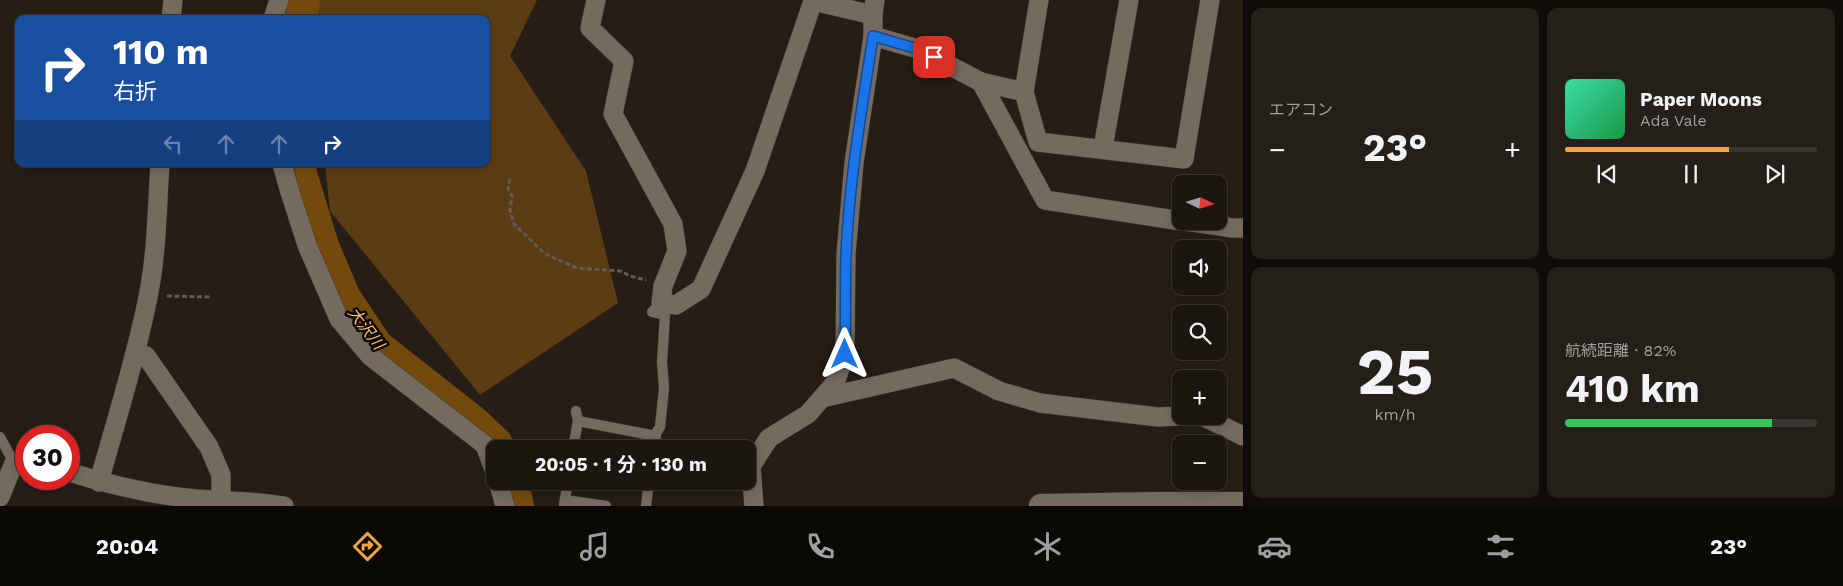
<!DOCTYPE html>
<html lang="ja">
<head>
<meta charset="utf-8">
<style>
	:root { --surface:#1c1610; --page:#251f19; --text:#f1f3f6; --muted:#a09f9f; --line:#3a3530; --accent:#f3a442 }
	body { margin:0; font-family:"Work Sans","Noto Sans JP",sans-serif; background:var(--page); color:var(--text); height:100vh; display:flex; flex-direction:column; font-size:19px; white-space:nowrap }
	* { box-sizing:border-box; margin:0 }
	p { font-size:16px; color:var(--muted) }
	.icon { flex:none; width:28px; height:28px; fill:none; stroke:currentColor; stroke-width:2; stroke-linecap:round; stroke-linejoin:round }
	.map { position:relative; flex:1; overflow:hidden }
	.panel { display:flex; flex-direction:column; gap:8px; padding:8px; background:#0f0c09; width:600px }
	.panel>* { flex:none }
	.top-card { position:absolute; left:15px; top:15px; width:475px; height:152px; border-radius:10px; box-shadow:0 2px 8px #0003,0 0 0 1px var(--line); background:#1a4fa0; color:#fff; overflow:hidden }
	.needle { width:32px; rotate:94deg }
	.fabs { position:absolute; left:1172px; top:175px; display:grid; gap:10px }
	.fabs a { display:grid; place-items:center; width:55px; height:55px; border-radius:10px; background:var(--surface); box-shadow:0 2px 8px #0003,0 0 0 1px var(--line); font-size:25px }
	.speed { position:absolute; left:15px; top:425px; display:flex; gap:10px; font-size:25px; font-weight:700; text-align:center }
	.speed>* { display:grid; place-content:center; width:65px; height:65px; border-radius:50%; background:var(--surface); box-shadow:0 2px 8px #0003,0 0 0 1px var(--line); line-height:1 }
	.speed .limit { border:8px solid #d22; background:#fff; color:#111 }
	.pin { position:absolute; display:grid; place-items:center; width:42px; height:42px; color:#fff; margin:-21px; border-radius:10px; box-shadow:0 2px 8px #0006 }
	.me { position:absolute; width:55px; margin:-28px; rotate:0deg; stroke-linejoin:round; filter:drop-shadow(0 0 4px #0008) }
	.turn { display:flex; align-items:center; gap:18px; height:105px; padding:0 15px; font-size:22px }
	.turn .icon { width:65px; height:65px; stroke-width:2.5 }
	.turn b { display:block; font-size:35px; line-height:42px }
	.lanes { display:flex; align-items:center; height:48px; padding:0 15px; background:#0003; justify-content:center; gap:25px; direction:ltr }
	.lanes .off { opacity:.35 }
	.big { font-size:38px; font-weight:700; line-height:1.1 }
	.panel .tile { flex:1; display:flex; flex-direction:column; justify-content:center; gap:8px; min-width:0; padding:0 18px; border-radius:10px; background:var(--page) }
	.panel .dial { align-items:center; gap:0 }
	.dial b { font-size:65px; line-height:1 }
	.song { display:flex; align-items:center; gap:15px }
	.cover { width:60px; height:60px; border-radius:8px; background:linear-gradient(135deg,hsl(160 70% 55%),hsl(140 70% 35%)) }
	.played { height:5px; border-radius:2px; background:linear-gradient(90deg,var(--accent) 65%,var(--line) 65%) }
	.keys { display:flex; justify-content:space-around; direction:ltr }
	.heat { display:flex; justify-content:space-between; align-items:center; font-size:28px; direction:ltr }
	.charge { height:8px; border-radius:4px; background:linear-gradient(90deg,#34c759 82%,var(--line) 0) }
	.panel .tiles { flex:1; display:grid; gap:8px; grid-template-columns:repeat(2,1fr) }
	.trip { position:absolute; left:486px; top:440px; width:270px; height:50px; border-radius:10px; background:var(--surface); box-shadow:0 2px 8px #0003,0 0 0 1px var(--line); font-weight:700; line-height:50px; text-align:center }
	.tabs { display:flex; height:80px; justify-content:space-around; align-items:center; background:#0b0906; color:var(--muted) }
	.tabs .icon { width:35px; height:35px }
	.tabs .on { color:var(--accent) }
	.tabs b { font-size:22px; color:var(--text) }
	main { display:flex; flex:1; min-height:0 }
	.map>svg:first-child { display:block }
	.forest { fill:#5b3c15 }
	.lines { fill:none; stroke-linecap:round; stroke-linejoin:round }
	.river { stroke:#74490c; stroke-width:34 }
	.service-casing { stroke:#413a34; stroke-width:11 }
	.minor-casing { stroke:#413a34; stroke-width:20 }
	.tertiary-casing { stroke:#413a34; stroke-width:25 }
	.path { stroke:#635c54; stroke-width:3; stroke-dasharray:5 2.5; stroke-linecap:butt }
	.service { stroke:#746a5f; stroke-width:10 }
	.minor { stroke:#746a5f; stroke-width:19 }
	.tertiary { stroke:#746a5f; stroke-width:24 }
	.route-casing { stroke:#114b97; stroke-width:12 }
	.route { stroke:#1a73e8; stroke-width:9 }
	.labels { text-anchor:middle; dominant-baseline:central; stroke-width:5; stroke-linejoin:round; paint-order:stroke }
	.water-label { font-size:16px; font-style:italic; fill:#febe76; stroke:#0c0905 }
</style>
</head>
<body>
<main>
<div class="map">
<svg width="1243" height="506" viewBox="0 0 1243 506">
	<rect width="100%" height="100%" fill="#261e15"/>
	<polygon class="forest" points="316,0 537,0 510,56 586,171 618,303 480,395 330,211 325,164 486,164 486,19 314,19"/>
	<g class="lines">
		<g class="river">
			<polyline points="300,19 303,0"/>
			<polyline points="297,164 322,246 344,298 376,346 474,423 496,444 498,449"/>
			<polyline points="511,481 517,506"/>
		</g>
		<defs>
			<g id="service">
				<polyline points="578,421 656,436"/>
				<polyline points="0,437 14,463"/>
				<polyline points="573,449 578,421 576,411"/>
				<polyline points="654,449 656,433 660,427 664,388 662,362 665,315 652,312 661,303"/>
				<polyline points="682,481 693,481"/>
				<polyline points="565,500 606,506"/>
				<polyline points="564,505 568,481"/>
				<polyline points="646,506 649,481"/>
			</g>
			<g id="minor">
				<polyline points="596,0 590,28 624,61 613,114 673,224 677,251 663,286 661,303 676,305 701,289 755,171 813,1 873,15"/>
				<polyline points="1039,0 1024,92 1038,142 1184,159 1210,0"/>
				<polyline points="171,19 173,0"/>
				<polyline points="273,19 279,0"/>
				<polyline points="873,36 918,49 981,82 1045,200 1181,221"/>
				<polyline points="981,82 1024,92"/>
				<polyline points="1103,148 1129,0"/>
				<polyline points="282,164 289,189 307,245 339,319 370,356 485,445 495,472"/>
				<polyline points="1185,221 1233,228 1243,228"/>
				<polyline points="135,353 146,356 209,447 221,475 221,500"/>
				<polyline points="822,398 954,368 999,391 1040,403 1158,417 1181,416"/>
				<polyline points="1202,416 1243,436"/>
				<path d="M69 472C110 485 153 495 196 499 226 501 255 501 284 506"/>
				<polyline points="498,481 505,506"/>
				<path d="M99 482C116 420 136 359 148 297 157 253 157 208 160 164"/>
				<polyline points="0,497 14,463 26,461"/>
				<polyline points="754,506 751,466 769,438 808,414 835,383 845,354 846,254 854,163 873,36 873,15 875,0"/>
			</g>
			<polyline id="tertiary" points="1041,506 1159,504 1243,504"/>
		</defs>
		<use href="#service" class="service-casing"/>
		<use href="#minor" class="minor-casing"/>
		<use href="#tertiary" class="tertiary-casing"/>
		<g class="path">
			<polyline points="510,179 508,189 512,196 510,210 514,224 545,254 577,268 620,271 630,276 646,280"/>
			<polyline points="167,296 211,297"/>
		</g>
		<use href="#service" class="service"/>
		<use href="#minor" class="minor"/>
		<use href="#tertiary" class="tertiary"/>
	</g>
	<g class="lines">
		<defs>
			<path id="route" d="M845 354C846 321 845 288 846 255 849 181 862 108 873 36L918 49 934 57"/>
		</defs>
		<use href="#route" class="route-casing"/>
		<use href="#route" class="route"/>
	</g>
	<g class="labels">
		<g class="water-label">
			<text transform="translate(366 328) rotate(53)">大沢川</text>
		</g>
	</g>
</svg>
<div class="fabs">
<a><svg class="needle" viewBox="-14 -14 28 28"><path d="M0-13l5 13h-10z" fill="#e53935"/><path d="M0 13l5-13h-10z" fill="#a09f9f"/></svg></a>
<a><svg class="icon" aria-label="sound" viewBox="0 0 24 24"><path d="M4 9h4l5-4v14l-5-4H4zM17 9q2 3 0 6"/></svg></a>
<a><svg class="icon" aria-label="search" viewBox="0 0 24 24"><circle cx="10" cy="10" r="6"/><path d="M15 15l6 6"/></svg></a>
<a>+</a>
<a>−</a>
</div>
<div class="speed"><div class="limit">30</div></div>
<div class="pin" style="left:934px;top:57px;background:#d93025"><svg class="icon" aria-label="arrive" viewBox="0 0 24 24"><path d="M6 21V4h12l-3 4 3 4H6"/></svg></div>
<svg class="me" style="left:845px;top:354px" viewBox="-20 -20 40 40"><path d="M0-17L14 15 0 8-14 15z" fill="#1a73e8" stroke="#fff" stroke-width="4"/></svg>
<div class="trip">20:05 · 1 分 · 130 m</div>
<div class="top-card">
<div class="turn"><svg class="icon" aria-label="right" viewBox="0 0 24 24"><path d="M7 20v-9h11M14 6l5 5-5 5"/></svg><div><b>110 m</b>右折</div></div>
<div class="lanes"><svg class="icon off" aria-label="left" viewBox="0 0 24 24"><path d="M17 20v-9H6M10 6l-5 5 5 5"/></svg><svg class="icon off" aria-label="ahead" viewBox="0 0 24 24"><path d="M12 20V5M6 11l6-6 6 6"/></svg><svg class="icon off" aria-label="ahead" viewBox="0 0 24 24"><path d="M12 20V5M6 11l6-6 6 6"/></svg><svg class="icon" aria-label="right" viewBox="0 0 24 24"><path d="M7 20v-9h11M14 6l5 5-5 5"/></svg></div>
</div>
</div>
<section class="panel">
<div class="tiles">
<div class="tile"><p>エアコン</p>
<div class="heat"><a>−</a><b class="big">23°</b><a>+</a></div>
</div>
<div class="tile">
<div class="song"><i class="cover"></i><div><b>Paper Moons</b><p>Ada Vale</p></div></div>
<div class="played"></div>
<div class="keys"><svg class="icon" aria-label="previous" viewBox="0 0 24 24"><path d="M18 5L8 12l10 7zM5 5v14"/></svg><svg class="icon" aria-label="pause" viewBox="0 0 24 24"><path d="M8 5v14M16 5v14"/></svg><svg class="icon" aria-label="next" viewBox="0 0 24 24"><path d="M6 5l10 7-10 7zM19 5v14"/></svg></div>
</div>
<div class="tile dial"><b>25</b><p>km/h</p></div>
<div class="tile"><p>航続距離 · 82%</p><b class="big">410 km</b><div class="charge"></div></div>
</div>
</section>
</main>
<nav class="tabs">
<b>20:04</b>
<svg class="icon on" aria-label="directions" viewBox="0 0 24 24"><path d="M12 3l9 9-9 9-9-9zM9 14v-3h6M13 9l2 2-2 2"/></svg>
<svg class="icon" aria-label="music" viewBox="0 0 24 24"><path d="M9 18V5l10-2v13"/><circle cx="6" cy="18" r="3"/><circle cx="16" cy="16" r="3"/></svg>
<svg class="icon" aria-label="phone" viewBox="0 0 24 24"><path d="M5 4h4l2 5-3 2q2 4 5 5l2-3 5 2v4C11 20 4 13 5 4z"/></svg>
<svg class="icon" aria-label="climate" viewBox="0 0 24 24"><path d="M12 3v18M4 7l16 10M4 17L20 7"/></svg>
<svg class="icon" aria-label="car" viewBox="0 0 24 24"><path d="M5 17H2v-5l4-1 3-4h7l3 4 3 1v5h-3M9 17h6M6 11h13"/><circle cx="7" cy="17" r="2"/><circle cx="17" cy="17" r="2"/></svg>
<svg class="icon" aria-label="filters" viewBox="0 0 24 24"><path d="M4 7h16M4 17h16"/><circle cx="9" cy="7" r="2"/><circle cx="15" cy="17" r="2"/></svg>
<b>23°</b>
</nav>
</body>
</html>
